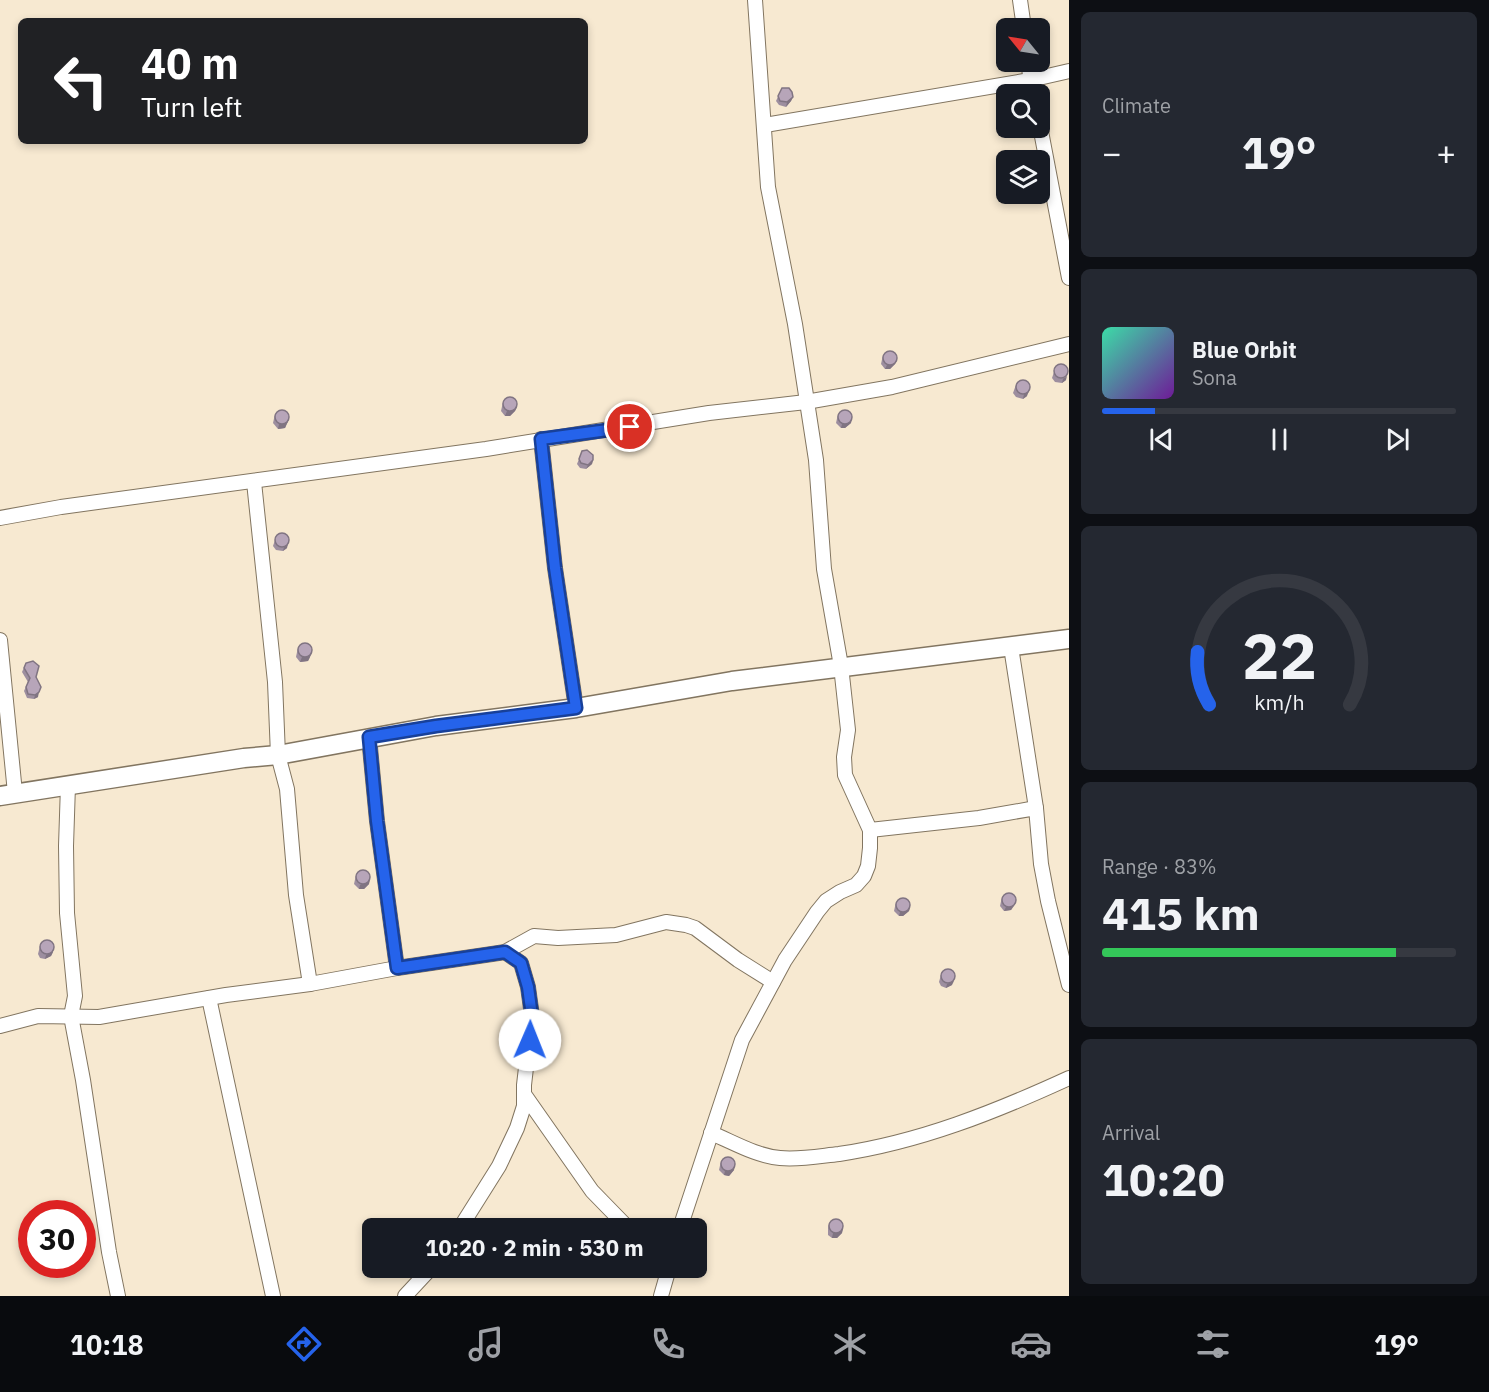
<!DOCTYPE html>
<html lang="en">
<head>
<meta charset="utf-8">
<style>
	:root { --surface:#171b24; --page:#242831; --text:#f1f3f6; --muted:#9ea1a6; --line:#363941; --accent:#2563eb }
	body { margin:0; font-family:"IBM Plex Sans",sans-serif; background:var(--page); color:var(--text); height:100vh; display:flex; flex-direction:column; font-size:22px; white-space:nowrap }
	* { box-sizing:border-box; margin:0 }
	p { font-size:20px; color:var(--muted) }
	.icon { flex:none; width:33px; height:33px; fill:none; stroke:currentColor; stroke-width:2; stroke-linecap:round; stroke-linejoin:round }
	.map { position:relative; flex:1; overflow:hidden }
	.sheet { display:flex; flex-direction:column; gap:12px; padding:12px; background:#0d0f14; width:420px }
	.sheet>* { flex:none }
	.top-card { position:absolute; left:18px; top:18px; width:570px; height:126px; border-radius:9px; box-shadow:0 3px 9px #0003; background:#202124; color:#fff; overflow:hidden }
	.needle { width:39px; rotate:300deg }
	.buttons { position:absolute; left:996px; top:18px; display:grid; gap:12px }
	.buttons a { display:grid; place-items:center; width:54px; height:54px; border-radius:9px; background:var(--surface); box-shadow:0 3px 9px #0003; font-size:30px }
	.speed { position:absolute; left:18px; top:1200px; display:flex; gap:12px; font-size:30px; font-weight:700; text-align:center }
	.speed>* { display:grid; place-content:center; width:78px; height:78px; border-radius:50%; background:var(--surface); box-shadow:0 3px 9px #0003; line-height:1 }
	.speed .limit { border:9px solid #d22; background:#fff; color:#111 }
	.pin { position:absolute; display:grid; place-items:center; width:51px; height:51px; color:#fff; margin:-26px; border:3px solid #fff; border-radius:50%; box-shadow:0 2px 6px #0007 }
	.me { position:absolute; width:66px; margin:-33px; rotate:1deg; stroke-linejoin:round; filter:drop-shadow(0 0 4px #0008) }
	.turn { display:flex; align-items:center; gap:21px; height:126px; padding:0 24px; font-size:27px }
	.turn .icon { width:78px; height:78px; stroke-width:2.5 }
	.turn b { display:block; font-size:42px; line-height:51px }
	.big { font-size:45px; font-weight:700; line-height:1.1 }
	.sheet .widget { flex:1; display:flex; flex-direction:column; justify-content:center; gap:9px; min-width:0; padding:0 21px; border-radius:9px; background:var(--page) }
	.sheet .dial { align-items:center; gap:0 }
	.dial svg { height:156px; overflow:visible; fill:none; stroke:var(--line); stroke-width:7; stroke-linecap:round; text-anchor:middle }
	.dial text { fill:var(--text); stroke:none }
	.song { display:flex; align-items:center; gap:18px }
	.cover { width:72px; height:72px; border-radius:9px; background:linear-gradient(135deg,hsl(160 70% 55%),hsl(280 70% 35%)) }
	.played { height:6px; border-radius:3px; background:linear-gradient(90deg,var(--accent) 15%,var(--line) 15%) }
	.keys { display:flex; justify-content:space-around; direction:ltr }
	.heat { display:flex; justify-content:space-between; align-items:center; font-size:33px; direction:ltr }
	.charge { height:9px; border-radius:4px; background:linear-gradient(90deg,#34c759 83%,var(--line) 0) }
	.trip { position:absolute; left:362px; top:1218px; width:345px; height:60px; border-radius:9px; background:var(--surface); box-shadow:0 3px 9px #0003; font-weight:700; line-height:60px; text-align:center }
	.tab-bar { display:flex; height:96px; justify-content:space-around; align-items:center; background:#090b0e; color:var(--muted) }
	.tab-bar .icon { width:42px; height:42px }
	.tab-bar .current { color:var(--accent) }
	.tab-bar b { font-size:27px; color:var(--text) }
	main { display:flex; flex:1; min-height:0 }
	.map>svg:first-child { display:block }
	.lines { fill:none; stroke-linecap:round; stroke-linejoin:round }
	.minor-casing { stroke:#827560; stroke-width:16 }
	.tertiary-casing { stroke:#827560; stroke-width:21 }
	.minor { stroke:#fff; stroke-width:14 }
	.tertiary { stroke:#fff; stroke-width:18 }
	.wall { fill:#9d8e9f }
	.shaded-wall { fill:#807482 }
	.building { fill:#b7a5b9; stroke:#807482; stroke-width:1.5 }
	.route-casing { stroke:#184099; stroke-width:15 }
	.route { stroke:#2563eb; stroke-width:10 }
</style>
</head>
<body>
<main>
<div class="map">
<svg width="1069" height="1296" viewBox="0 0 1069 1296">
	<rect width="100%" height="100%" fill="#f7e9d1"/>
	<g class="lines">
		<defs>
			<g id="minor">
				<polyline points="1020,0 1024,28"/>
				<polyline points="1028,62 1033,94"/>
				<polyline points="765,125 1030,80 1069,71"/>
				<polyline points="1040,126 1069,278"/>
				<polyline points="541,439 555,568 576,708"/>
				<polyline points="254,482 275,682 278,755 287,789 296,895 310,984"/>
				<polyline points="0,518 61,507 486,449 709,413 806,402 892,387 1069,344"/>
				<polyline points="0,640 15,793"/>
				<polyline points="1011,647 1036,808 1041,864 1048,901 1069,985"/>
				<polyline points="369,737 377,821 397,968"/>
				<polyline points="68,785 66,846 67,913 75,996 71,1016 83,1080 109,1252 118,1296"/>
				<polyline points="870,830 979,818 1036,808"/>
				<polyline points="209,998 273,1296"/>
				<polyline points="0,1026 38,1016 99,1017 226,995 310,984 397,968 492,954 505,952 534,936 558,938 616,935 666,922 686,925 695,928 738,960 773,982"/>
				<polyline points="524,1094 592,1191 628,1228"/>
				<path d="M711 1133C733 1142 756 1156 780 1158 799 1160 820 1156 839 1154 920 1142 995 1112 1069 1078"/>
				<polyline points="460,1228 499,1166 517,1128 524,1106 524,1085 532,1016 528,987 521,963 505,952"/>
				<polyline points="680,1228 742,1040 785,960 817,912 826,901 840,892 856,885 864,876 868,866 870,848 870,830 845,775 844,757 848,730 841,666 824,569 816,460 795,324 768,187 755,0"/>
				<polyline points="405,1296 431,1268"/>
				<polyline points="661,1296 669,1268"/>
			</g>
			<polyline id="tertiary" points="0,796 244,758 278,755 436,726 576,708 732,681 1069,639"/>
		</defs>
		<use href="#minor" class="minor-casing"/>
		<use href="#tertiary" class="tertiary-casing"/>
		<use href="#minor" class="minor"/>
		<use href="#tertiary" class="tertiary"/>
	</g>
	<g class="wall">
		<polygon points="782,88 793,97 791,101 786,107 779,105 776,101"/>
		<polygon points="883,355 895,364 890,369 885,369 881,364"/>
		<polygon points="1056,366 1066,380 1062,383 1055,382 1052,378"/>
		<polygon points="1017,382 1027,396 1023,399 1016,397 1013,393"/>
		<polygon points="503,402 517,407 515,411 510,416 505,416 501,411"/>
		<polygon points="275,414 289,419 285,428 278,429 273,423"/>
		<polygon points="838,414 851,423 845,428 841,428 836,423"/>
		<polygon points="579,459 593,460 592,464 586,469 580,468 577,464"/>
		<polygon points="276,537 287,548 283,551 276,550 273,546"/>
		<polygon points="298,647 310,657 308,661 300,662 296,657"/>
		<polygon points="26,663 36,677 38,697 34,699 27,698 24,691 28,682 22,672"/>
		<polygon points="356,875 369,884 364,889 359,889 354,884"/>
		<polygon points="1002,897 1014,906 1011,910 1004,911 1000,906"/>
		<polygon points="896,902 910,907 909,911 903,916 899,916 894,911"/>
		<polygon points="41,942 53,952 51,956 45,959 40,958 38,954"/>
		<polygon points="942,971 952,985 946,988 941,986 939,982"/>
		<polygon points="721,1161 734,1170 729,1176 724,1175 719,1170"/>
		<polygon points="829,1223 843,1228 842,1233 837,1238 832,1238 828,1235 828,1228"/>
	</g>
	<g class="shaded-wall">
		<polygon points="793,97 791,101 786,107 787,102"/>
		<polygon points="897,360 895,364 890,369 885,369 887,365"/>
		<polygon points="1067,376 1066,380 1062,383 1063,379"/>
		<polygon points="1029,391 1027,396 1023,399 1024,394"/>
		<polygon points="517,407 515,411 510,416 505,416 507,411"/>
		<polygon points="289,419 285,428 278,429 279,424"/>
		<polygon points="852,419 851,423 845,428 841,428 842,424"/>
		<polygon points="593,460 592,464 586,469 588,465"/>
		<polygon points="288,544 287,548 283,551 284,547"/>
		<polygon points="312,653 308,661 300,662 302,657"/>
		<polygon points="39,692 38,697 34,699 35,695"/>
		<polygon points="370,880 369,884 364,889 359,889 360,885"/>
		<polygon points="1016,902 1011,910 1004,911 1006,907"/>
		<polygon points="910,907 909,911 903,916 899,916 900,912"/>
		<polygon points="53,952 51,956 45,959 46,955"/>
		<polygon points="954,981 952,985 946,988 947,984"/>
		<polygon points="735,1166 734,1170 729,1176 724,1175 725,1171"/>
		<polygon points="843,1228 842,1233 837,1238 832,1238 833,1233"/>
	</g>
	<g class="building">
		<polygon points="782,88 789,88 792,92 793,97 787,102 780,101 778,96"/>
		<circle cx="890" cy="358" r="7"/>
		<circle cx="1061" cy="371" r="7"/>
		<circle cx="1023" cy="387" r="7"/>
		<circle cx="510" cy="404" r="7"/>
		<circle cx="282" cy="417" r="7"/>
		<circle cx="845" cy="417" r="7"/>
		<polygon points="587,450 593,455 593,460 588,465 581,463 579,459 582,451"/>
		<circle cx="282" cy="540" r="7"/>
		<circle cx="305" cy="650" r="7"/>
		<polygon points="33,661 39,666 36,677 41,687 39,692 35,695 28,694 26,687 30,678 24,668 26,663"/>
		<circle cx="363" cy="877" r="7"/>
		<circle cx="1009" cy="900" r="7"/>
		<circle cx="903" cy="905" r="7"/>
		<circle cx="47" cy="947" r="7"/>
		<circle cx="948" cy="976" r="7"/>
		<circle cx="728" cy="1164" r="7"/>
		<circle cx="836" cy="1226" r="7"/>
	</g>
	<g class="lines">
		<defs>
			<polyline id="route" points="530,1040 532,1016 528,987 521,963 505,952 397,968 377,821 369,737 436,726 576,708 555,568 541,439 630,427"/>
		</defs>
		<use href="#route" class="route-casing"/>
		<use href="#route" class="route"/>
	</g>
</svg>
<div class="buttons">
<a><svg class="needle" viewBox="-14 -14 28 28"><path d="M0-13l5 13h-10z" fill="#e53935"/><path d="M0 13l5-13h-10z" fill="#9ea1a6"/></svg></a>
<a><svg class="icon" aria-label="search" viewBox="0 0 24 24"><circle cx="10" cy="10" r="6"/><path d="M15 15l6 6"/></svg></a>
<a><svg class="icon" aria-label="layers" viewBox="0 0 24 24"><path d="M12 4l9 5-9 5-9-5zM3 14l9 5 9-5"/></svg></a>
</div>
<div class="speed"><div class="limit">30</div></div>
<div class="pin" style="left:630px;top:427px;background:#d93025"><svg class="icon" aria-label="arrive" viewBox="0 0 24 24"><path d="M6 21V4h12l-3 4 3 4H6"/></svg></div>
<svg class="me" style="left:530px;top:1040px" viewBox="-20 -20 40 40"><circle r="19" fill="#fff"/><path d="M0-13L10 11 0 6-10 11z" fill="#2563eb"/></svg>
<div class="trip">10:20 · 2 min · 530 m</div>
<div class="top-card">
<div class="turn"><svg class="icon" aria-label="left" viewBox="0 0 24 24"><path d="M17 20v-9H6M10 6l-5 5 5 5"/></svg><div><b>40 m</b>Turn left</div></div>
</div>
</div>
<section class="sheet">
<div class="widget"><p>Climate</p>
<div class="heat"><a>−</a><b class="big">19°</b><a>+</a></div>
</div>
<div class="widget">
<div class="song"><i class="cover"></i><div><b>Blue Orbit</b><p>Sona</p></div></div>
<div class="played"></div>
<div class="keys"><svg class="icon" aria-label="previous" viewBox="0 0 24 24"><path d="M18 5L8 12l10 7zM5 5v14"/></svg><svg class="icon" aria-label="pause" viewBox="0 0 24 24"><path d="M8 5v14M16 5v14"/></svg><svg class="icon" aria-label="next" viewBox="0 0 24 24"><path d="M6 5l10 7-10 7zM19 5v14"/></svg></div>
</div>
<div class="widget dial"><svg viewBox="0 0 100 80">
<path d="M14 69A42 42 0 1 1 86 69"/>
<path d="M14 69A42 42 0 0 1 8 42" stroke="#2563eb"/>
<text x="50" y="56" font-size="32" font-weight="700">22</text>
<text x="50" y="72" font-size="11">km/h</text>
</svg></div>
<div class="widget"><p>Range · 83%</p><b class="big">415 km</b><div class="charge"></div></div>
<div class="widget"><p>Arrival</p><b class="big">10:20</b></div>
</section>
</main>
<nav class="tab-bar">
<b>10:18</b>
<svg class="icon current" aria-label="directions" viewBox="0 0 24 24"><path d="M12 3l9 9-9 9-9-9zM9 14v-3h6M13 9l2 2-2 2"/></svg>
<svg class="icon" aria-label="music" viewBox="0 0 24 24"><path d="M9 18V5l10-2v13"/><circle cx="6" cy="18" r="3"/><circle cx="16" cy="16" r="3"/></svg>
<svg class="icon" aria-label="phone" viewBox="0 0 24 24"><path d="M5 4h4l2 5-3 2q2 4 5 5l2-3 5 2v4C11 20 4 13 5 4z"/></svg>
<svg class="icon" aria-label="climate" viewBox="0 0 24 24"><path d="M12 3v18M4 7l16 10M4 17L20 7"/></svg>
<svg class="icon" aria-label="car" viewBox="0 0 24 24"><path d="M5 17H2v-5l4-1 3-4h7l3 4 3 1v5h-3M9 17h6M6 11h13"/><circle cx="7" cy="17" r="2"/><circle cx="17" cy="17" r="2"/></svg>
<svg class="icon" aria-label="filters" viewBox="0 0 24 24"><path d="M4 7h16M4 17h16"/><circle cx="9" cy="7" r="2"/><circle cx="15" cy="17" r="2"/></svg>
<b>19°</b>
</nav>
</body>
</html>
